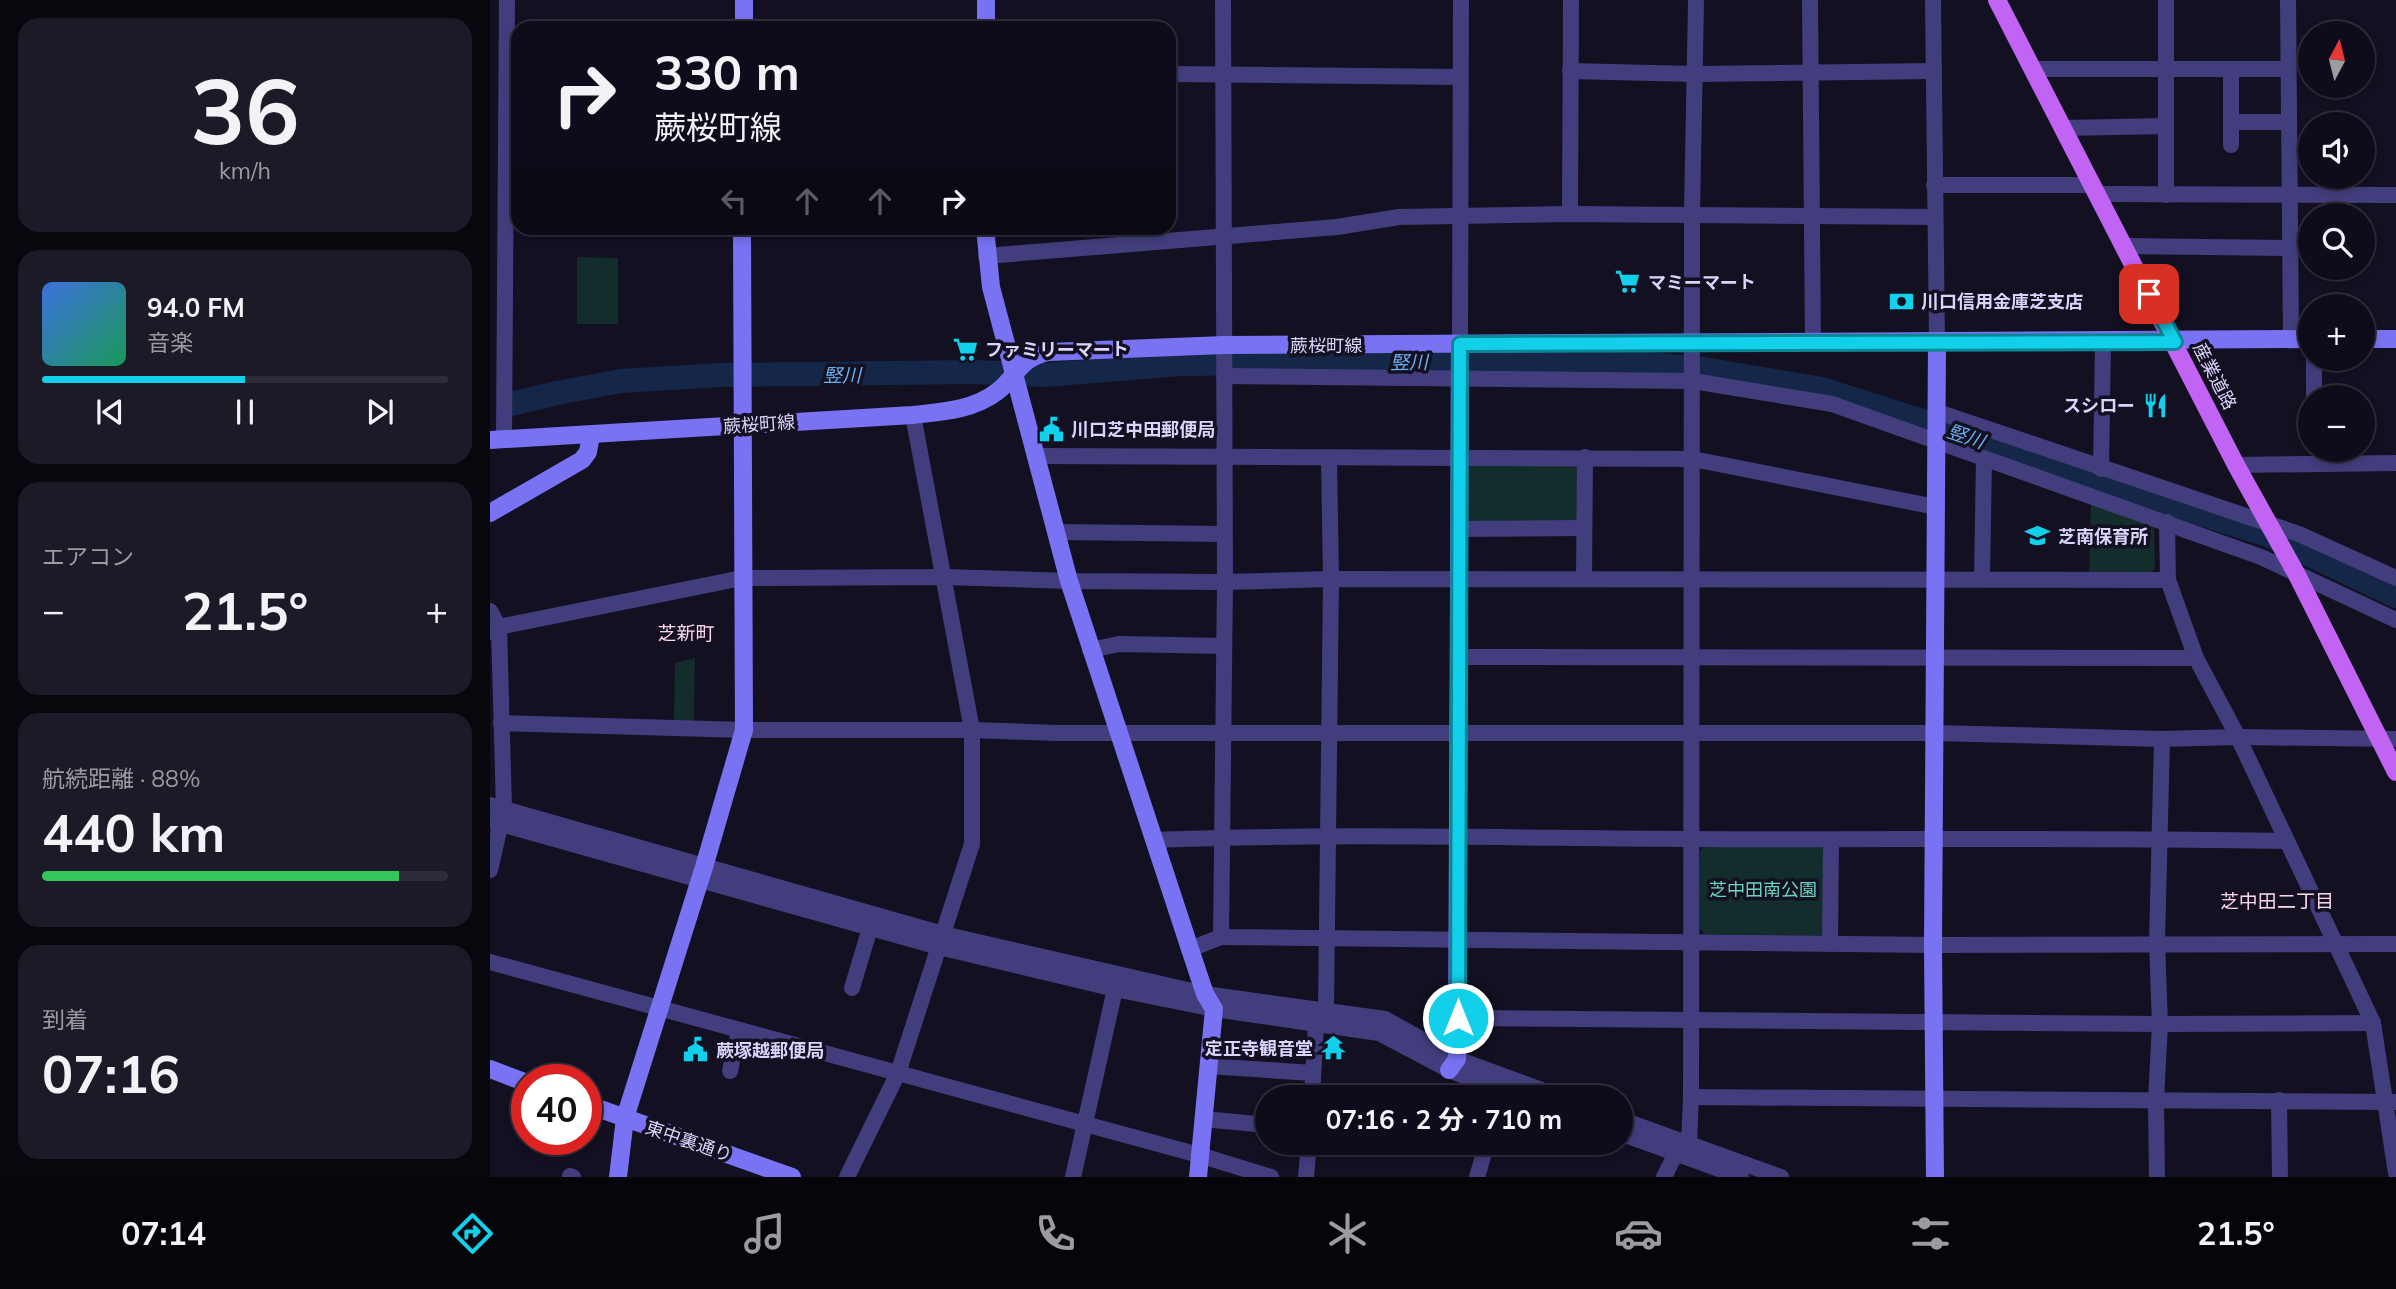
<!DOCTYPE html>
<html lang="ja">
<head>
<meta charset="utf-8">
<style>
	:root { --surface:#0e0c1a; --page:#1c1a27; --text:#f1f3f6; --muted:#9b9ba2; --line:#2e2c39; --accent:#12cfea }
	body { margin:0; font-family:Mulish,"Noto Sans JP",sans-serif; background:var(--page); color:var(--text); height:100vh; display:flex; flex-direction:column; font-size:26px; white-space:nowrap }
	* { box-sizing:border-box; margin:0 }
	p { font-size:23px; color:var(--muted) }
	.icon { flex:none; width:38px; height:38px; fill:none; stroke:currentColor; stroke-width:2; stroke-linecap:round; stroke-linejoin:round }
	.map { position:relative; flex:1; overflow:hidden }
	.sheet { display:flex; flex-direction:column; gap:18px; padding:18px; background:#08070e; width:490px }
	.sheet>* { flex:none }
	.top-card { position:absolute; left:21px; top:21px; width:665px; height:214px; border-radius:21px; box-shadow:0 4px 10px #0003,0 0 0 2px var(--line); background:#0e0c1a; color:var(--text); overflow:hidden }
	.needle { width:46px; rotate:7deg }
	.tools { position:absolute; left:1808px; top:21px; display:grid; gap:14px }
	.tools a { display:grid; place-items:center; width:77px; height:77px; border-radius:50%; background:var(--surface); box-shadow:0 4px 10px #0003,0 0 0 2px var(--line); font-size:35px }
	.speed { position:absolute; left:21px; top:1064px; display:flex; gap:14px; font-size:35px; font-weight:700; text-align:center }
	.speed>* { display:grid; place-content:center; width:91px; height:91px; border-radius:50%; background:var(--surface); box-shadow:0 4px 10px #0003,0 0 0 2px var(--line); line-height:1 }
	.speed .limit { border:10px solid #d22; background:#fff; color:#111 }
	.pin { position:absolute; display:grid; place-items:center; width:60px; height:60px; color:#fff; margin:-30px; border-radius:14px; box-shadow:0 4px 10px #0006 }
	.me { position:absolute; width:77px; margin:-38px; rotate:0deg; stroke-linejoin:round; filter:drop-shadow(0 0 5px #0008) }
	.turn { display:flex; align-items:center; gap:24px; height:147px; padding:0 28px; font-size:32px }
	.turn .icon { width:91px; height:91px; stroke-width:2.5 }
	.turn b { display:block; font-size:49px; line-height:60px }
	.lanes { display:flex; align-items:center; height:66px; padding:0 28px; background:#0003; justify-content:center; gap:35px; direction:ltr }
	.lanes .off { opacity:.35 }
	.big { font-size:52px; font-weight:700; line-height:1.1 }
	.sheet .tile { flex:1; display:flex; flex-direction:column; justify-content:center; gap:10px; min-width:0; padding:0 24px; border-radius:21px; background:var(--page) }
	.sheet .dial { align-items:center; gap:0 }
	.dial b { font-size:91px; line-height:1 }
	.song { display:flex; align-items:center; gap:21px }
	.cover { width:84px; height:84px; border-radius:10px; background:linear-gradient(135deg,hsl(220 70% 55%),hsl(150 70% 35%)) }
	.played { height:7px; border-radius:4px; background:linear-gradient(90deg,var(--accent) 50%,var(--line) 50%) }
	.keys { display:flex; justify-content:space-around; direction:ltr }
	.heat { display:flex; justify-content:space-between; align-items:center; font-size:38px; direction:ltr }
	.charge { height:10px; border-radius:5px; background:linear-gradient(90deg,#34c759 88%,var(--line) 0) }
	.trip { position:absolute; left:765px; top:1085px; width:378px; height:70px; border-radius:35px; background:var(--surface); box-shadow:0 4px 10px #0003,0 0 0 2px var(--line); font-weight:700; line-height:70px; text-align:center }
	.tabs { display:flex; height:112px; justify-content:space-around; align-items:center; background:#06050a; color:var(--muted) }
	.tabs .icon { width:49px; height:49px }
	.tabs .on { color:var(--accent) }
	.tabs b { font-size:32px; color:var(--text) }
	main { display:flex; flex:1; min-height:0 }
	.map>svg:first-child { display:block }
	.green { fill:#132c2c }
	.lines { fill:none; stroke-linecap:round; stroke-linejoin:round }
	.river { stroke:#142748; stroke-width:24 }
	.street { stroke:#423e7e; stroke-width:16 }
	.secondary { stroke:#7973f4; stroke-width:18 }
	.primary { stroke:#c164f3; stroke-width:18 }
	.route-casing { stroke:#0c8798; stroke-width:18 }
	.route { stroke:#12cfea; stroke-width:12 }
	.labels { text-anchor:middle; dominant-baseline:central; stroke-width:7; stroke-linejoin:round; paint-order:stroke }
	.poi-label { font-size:18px; font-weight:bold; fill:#dad4fc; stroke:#131022; text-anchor:start }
	.street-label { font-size:18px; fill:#dad4fc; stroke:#131022 }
	.park-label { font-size:18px; fill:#66d6bd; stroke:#131022 }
	.water-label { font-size:19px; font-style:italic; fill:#6ab1f4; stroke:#131022 }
	.neighbourhood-label { font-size:19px; fill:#fcd6ed; stroke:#131022 }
</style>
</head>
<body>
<main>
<section class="sheet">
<div class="tile dial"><b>36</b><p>km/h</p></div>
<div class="tile">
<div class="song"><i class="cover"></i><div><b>94.0 FM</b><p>音楽</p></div></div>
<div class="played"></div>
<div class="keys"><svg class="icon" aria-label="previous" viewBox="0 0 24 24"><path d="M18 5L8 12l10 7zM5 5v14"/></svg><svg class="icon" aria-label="pause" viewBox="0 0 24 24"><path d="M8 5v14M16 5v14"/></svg><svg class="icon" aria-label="next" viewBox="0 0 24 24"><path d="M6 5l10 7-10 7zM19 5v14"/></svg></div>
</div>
<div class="tile"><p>エアコン</p>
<div class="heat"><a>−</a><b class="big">21.5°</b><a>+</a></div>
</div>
<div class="tile"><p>航続距離 · 88%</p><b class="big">440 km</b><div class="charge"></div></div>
<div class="tile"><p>到着</p><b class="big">07:16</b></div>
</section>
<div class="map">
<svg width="1906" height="1177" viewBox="0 0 1906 1177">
	<rect width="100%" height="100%" fill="#131022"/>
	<g class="green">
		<polygon points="87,257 128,258 128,324 87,324"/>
		<polygon points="985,462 1086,464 1090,468 1089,521 982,524 977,518 976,471"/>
		<polygon points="1601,501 1659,522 1664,528 1665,569 1656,576 1599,575"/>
		<polygon points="205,658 204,722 184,722 185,663"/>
		<polygon points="1217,844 1336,847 1336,931 1331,936 1215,934 1208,927 1210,851"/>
	</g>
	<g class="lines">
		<polyline class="river" points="21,404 67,393 131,381 231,375 484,372 555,375 691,364 1019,360 1125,361 1214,369 1332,389 1479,436 1573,471 1778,535 1906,596"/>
		<g class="street">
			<polyline points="1320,0 1323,343"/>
			<polyline points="1443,0 1447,342"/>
			<polyline points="1676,0 1676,195"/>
			<polyline points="1798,0 1801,340"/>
			<polyline points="1542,69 1798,69"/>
			<polyline points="1741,69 1741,145"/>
			<polyline points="1080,71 1204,74 1444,71"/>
			<polyline points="679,74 970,77"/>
			<polyline points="1741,122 1799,122"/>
			<polyline points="1572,128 1676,126"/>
			<polyline points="1444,185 1602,185"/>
			<polyline points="1606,194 1906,195"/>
			<polyline points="1080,214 1081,0"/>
			<polyline points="1634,246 1800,248"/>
			<polyline points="496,256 847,227 909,217 1080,214 1444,217"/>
			<polyline points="970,344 971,0"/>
			<polyline points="734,376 1203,381 1342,404 1771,557 1906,620"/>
			<polyline points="1824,397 1824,359"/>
			<polyline points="1448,412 1809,534 1906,578"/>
			<polyline points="14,439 17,0"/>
			<polyline points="545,456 1203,459 1446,507"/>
			<polyline points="1746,465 1906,463"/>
			<polyline points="1611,469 1613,342"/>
			<polyline points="1677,522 1678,580 1706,658 1748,737 1883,1023 1906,1173"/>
			<polyline points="968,529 1094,528"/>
			<polyline points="567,532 734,534"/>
			<polyline points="1094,579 1095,457"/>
			<polyline points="1492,579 1494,458"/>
			<polyline points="0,611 9,627 14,809 0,870"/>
			<polyline points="0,632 9,627 252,578 455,577 579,581 735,582 841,579 1678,580"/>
			<polyline points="600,650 629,644 734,646"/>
			<polyline points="968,657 1706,658"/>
			<polyline points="11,723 254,730 482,730 567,733 1446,733 1672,739 1748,737 1906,739"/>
			<polyline points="0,805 453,934 715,994 895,1019 967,1059 1071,1097"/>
			<polyline points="0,821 449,947 625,989 724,1009 889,1033 959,1070 1029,1097"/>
			<path d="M664 840C844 833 1024 838 1204 839 1401 840 1599 837 1796 841"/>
			<polyline points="731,937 1443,945 1906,944"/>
			<polyline points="1340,944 1341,840"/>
			<polyline points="700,949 731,937 735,582 733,0"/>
			<polyline points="0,962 709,1155 781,1177"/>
			<polyline points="362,988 380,928"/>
			<polyline points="836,1011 841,579 839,459"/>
			<polyline points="968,1018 1670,1024 1883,1023"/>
			<polyline points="718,1066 823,1073"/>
			<polyline points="240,1071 249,1030"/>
			<polyline points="822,1097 826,1024"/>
			<polyline points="1201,1097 1906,1102"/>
			<polyline points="1789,1100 1790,1177"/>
			<polyline points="713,1119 777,1125"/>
			<polyline points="1130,1119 1291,1177"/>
			<polyline points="1130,1133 1251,1177"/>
			<polyline points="80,1176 83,1177"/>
			<polyline points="357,1177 408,1073 482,844 482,730 423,415"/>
			<polyline points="583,1177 625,989"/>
			<polyline points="816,1177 819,1143"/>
			<polyline points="987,1177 997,1143"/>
			<polyline points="1174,1177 1186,1153 1199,1144 1201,1097 1202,214 1206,0"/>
			<polyline points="1667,1177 1666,1100 1670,1024 1667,943 1672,739"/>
		</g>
		<g class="secondary">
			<polyline points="254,28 254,0"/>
			<polyline points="496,28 496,0"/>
			<polyline points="495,228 501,287 579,581 700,949 715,994 724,1009 708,1177"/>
			<polyline points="1872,339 1906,339"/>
			<path d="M0 440 423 415C452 412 484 410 508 391 529 374 529 358 559 352L734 345 1820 339"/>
			<polyline points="0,513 92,460 98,452 101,435"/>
			<polyline points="0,1069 37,1083"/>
			<polyline points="959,1070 967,1059 970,344"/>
			<polyline points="96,1104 302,1177"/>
			<polyline points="128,1177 135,1118 214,867 254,730 252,228"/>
			<polyline points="1445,1177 1443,945 1447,342"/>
		</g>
		<polyline class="primary" points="1507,0 1746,465 1806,573 1906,772"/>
	</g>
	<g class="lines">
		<defs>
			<polyline id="route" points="968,1018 970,344 1685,342 1659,294"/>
		</defs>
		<use href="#route" class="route-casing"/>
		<use href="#route" class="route"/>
	</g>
	<defs>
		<symbol id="supermarket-bare" viewBox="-9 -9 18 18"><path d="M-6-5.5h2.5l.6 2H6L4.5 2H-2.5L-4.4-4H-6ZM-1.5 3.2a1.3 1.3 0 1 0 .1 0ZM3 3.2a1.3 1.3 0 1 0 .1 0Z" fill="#12cfea" stroke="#131022" stroke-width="2.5" paint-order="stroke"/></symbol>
		<symbol id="bank-bare" viewBox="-9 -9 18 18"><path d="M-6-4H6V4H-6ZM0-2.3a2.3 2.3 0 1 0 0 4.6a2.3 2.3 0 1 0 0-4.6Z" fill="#12cfea" stroke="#131022" stroke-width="2.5" paint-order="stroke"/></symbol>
		<symbol id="restaurant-bare" viewBox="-9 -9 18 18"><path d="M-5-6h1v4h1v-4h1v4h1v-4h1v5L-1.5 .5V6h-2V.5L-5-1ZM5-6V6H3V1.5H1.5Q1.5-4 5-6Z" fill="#12cfea" stroke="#131022" stroke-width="2.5" paint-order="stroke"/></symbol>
		<symbol id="civic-bare" viewBox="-9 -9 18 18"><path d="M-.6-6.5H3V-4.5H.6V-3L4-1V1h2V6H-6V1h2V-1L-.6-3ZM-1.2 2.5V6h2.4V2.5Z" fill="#12cfea" stroke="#131022" stroke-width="2.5" paint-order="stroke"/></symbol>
		<symbol id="school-bare" viewBox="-9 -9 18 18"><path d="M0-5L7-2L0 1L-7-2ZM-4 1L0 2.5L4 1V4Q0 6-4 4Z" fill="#12cfea" stroke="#131022" stroke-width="2.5" paint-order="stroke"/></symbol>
		<symbol id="temple-bare" viewBox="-9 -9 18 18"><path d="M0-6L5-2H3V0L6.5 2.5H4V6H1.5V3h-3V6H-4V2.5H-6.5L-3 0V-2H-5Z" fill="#12cfea" stroke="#131022" stroke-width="2.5" paint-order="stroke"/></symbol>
	</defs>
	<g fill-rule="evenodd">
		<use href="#supermarket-bare" x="1120" y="264" width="35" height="35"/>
		<use href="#bank-bare" x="1394" y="284" width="35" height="35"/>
		<use href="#supermarket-bare" x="458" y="332" width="35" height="35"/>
		<use href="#restaurant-bare" x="1648" y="388" width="35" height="35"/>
		<use href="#civic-bare" x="544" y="412" width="35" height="35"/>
		<use href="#school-bare" x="1530" y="518" width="35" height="35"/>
		<use href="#temple-bare" x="826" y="1030" width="35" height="35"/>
		<use href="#civic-bare" x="188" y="1032" width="35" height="35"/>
	</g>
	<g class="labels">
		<g class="poi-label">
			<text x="1158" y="282">マミーマート</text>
			<text x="1431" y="301">川口信用金庫芝支店</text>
			<text x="495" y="349">ファミリーマート</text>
			<text x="1645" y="405" text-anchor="end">スシロー</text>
			<text x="581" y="429">川口芝中田郵便局</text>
			<text x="1568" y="536">芝南保育所</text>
			<text x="823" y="1048" text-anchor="end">定正寺観音堂</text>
			<text x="226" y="1050">蕨塚越郵便局</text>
		</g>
		<g class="street-label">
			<text x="836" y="345">蕨桜町線</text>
			<text transform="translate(1725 376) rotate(63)">産業道路</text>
			<text transform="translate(269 424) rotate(-4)">蕨桜町線</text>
			<text transform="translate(199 1141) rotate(19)">東中裏通り</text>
		</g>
		<g class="park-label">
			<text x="1273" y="889">芝中田南公園</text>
		</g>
		<g class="water-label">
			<text transform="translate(919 362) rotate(-1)">竪川</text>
			<text x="352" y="375">竪川</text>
			<text transform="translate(1476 436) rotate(19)">竪川</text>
		</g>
		<g class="neighbourhood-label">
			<text x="196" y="633">芝新町</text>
			<text x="1787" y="901">芝中田二丁目</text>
		</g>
	</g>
</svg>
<div class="tools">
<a><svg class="needle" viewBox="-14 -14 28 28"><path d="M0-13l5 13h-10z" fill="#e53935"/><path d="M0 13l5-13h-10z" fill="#9b9ba2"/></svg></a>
<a><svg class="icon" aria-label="sound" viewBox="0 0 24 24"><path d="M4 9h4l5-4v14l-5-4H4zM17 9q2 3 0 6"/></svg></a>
<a><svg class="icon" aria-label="search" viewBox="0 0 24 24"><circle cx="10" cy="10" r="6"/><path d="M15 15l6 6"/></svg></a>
<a>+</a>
<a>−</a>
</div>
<div class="speed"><div class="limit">40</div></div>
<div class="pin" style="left:1659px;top:294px;background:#d93025"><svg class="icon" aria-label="arrive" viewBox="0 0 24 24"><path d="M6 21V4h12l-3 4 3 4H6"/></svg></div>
<svg class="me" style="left:968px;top:1018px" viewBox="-20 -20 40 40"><circle r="17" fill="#12cfea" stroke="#fff" stroke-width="3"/><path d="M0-11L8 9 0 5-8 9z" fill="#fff"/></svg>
<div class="trip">07:16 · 2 分 · 710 m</div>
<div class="top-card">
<div class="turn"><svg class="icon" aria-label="right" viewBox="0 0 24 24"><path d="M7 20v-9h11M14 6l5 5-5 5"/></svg><div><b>330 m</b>蕨桜町線</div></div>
<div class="lanes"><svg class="icon off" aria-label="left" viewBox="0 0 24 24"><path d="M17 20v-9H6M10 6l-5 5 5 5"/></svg><svg class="icon off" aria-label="ahead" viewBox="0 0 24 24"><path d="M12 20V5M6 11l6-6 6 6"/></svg><svg class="icon off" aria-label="ahead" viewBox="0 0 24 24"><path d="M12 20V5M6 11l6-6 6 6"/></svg><svg class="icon" aria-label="right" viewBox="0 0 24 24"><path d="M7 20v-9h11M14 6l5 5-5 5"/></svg></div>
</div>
</div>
</main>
<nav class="tabs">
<b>07:14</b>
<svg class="icon on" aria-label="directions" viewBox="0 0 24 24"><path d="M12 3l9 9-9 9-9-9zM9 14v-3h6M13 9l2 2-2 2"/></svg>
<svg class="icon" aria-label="music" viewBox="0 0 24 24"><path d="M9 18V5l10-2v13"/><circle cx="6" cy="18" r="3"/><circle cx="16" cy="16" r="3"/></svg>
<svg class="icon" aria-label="phone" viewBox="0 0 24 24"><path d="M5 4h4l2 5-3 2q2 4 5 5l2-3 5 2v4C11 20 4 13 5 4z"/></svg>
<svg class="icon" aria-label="climate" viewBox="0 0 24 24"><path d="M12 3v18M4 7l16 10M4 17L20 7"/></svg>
<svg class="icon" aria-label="car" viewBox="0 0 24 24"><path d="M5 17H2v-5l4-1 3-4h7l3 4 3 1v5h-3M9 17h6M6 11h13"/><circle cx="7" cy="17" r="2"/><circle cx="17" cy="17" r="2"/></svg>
<svg class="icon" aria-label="filters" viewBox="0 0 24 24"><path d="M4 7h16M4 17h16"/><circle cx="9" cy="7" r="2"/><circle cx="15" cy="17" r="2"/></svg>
<b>21.5°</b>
</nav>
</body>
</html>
